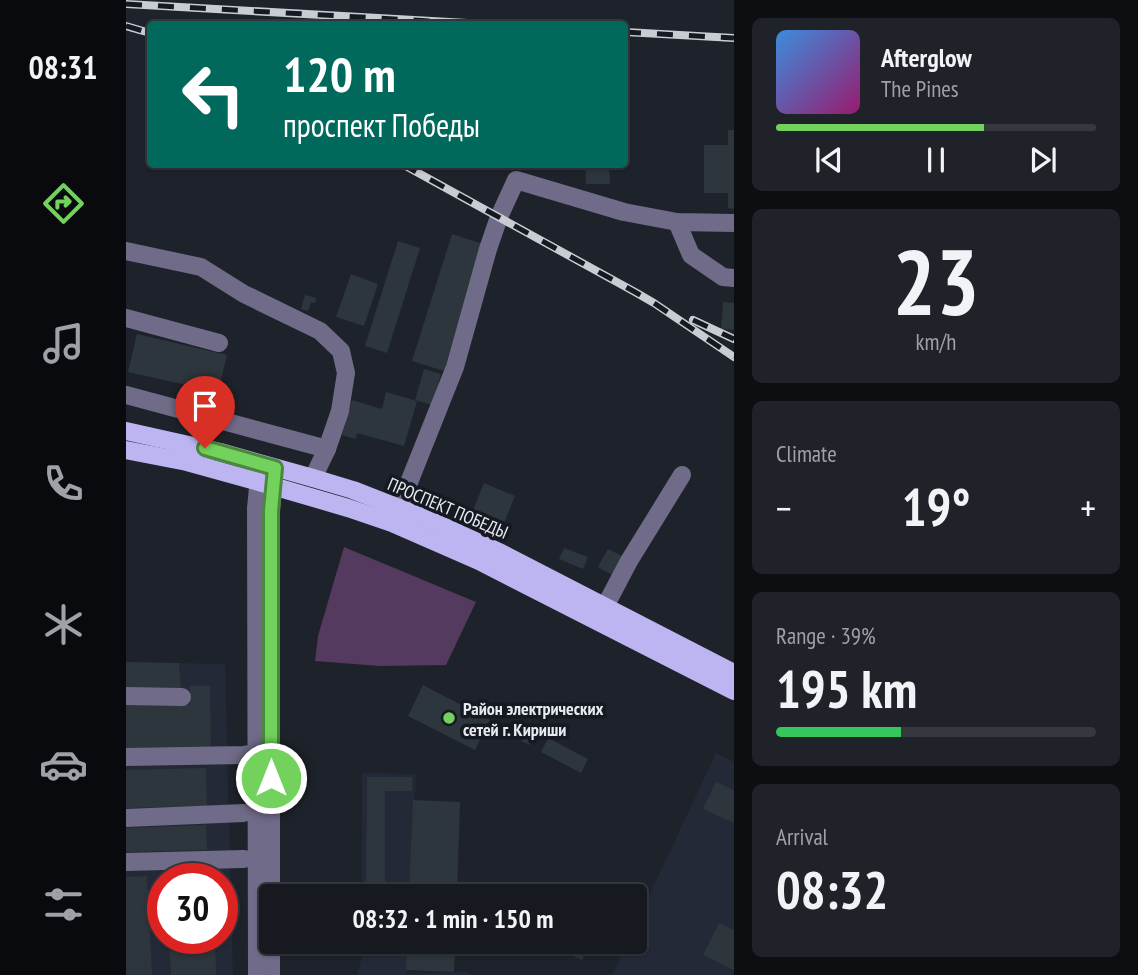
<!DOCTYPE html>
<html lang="en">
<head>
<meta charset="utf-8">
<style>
	:root { --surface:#161a20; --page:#1f2329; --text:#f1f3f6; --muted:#9ea1a5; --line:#35383e; --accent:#72d25d }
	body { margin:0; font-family:"PT Sans Narrow",sans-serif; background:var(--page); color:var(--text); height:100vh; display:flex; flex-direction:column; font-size:26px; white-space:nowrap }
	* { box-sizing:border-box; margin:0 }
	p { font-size:23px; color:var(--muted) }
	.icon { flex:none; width:38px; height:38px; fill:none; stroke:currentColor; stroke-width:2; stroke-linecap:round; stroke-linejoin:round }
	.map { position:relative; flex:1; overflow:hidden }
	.panel { display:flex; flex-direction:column; gap:18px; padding:18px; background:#0c0e12; width:404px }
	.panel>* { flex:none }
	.hud { position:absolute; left:21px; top:21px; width:481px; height:147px; border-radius:7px; box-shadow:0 2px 5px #0004,0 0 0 2px var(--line); background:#00695c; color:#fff; overflow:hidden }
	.speed { position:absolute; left:21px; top:863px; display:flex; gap:14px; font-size:35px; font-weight:700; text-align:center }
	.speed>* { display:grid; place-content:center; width:91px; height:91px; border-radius:50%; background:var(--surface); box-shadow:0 2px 5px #0004,0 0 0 2px var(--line); line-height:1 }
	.speed .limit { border:10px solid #d22; background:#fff; color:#111 }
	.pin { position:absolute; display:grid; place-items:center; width:60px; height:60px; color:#fff; margin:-72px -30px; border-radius:50% 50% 50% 0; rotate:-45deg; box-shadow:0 0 7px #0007 }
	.pin .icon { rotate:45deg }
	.me { position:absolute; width:77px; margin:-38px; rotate:0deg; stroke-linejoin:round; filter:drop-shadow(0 0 5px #0008) }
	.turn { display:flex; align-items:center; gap:24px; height:147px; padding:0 21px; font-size:32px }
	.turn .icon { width:91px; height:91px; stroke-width:2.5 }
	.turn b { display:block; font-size:49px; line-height:60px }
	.big { font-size:52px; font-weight:800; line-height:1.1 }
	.panel .tile { flex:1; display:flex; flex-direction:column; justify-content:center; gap:10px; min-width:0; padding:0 24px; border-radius:10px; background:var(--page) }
	.panel .dial { align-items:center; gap:0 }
	.dial b { font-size:91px; line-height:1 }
	.song { display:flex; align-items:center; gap:21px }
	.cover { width:84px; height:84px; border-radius:10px; background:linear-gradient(135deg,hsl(210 70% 55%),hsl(320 70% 35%)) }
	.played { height:7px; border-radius:4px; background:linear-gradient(90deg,var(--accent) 65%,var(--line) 65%) }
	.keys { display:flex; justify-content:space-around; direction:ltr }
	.heat { display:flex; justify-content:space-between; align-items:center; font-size:38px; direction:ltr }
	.charge { height:10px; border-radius:5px; background:linear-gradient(90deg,#34c759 39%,var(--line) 0) }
	.trip { position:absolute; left:133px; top:884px; width:388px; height:70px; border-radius:7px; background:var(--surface); box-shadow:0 2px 5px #0004,0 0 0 2px var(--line); font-weight:800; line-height:70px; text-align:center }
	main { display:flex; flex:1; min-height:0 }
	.tabs { display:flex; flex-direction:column; width:126px; justify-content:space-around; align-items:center; background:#090a0d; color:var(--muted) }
	.tabs .icon { width:49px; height:49px }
	.tabs .active { color:var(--accent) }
	.tabs b { font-size:32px; color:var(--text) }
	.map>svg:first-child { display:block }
	.built { fill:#232937; fill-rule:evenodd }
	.green { fill:#543a5f }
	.building { fill:#2d363d }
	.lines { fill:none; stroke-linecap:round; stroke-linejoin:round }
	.minor { stroke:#6f6b88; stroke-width:18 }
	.major { stroke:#bdb5f1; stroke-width:18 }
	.rail-casing { stroke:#c9cdd3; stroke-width:8 }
	.rail { stroke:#151921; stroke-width:5; stroke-dasharray:16; stroke-linecap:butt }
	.route-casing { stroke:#4a883c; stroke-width:18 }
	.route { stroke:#72d25d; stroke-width:12 }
	.poi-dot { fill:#72d25d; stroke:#151921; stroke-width:2.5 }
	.labels { text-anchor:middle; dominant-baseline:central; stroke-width:7; stroke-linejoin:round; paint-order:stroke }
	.street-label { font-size:18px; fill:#e7eaf0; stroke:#151921 }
	.poi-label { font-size:18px; font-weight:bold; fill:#e7eaf0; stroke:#151921; text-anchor:start }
</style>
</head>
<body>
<main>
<nav class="tabs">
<b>08:31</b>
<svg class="icon active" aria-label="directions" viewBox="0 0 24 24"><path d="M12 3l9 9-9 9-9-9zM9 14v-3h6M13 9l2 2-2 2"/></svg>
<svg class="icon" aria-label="music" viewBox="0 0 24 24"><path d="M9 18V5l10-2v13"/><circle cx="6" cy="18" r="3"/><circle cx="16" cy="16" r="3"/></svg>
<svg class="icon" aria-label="phone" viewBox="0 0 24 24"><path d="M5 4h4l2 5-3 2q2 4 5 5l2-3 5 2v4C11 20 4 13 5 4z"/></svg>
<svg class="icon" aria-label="climate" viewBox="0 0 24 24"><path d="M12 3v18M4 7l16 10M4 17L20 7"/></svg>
<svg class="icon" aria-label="car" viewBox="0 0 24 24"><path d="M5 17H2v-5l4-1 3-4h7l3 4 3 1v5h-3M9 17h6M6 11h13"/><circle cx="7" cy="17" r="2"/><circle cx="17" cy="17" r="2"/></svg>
<svg class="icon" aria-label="filters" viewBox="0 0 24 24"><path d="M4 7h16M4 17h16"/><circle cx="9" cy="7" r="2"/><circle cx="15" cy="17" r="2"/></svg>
</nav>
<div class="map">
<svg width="608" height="975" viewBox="0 0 608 975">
	<rect width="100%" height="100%" fill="#1e222a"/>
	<g class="built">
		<path d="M0 662 99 664 107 975H0ZM37 878H96V938H37Z"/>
		<polygon points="590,753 608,762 608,975 486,975 502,942 509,942 509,926"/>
		<polygon points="236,773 290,774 284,896 236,896"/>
		<polygon points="236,942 282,942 281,974 340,972 347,975 231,975 236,957"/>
	</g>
	<polygon class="green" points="218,547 350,602 320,665 254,666 189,661 192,636"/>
	<g class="building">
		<polygon points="602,130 608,130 608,209 602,208 602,193 578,193 578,145 602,145"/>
		<polygon points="459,164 483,164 484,184 460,184"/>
		<polygon points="326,234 357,244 318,371 286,361"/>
		<polygon points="272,241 294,248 261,353 239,346"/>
		<polygon points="225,274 252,284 238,326 210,317"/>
		<polygon points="179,295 190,298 189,303 185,302 182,311 175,309"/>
		<polygon points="597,302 608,303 608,330 595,329"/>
		<polygon points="11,334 101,355 92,392 2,372"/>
		<polygon points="298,369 315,374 306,405 289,400"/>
		<polygon points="260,392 291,401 278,446 231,433 230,439 216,435 226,400 256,409"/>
		<polygon points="358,483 389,496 378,523 347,510"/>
		<polygon points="438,548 462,557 457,569 433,559"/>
		<polygon points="482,549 496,556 486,575 472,567"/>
		<polygon points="0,662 53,663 55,689 0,688"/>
		<polygon points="297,685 364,720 349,750 282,716"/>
		<polygon points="64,686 84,686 85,751 0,752 0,705 64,704"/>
		<polygon points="403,726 412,730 404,745 395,741"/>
		<polygon points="422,738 462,759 455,773 415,752"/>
		<polygon points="80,768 81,806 0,808 0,770"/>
		<polygon points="241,777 286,777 286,791 259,791 259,896 240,896"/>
		<polygon points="590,782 608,790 608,823 577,809"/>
		<polygon points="287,800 334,802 331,896 283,896"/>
		<polygon points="80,825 81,850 0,852 0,828"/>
		<polygon points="86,873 86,878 41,878 41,875"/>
		<polygon points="21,876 26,975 0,975 0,877"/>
		<polygon points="593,923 608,930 608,970 577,955"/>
		<polygon points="43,938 89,938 90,975 45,975"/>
		<rect x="240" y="942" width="19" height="14"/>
		<polygon points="281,942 329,942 328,972 280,970"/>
		<polygon points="437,942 452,942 462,946 456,960 433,950"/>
	</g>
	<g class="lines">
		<g class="minor">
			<polyline points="551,222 565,255 597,277 608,278"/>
			<polyline points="0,251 75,267 118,294 194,331 215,351 220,373 214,411 201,449 187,478"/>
			<polyline points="0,318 93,343"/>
			<polyline points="0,395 201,449"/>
			<polyline points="268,520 329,367 362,249 373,217 390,180 498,212 551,222 608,223"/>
			<polyline points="473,618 503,561 556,475"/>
			<polyline points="0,696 56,697"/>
			<polyline points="0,757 118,755 130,753"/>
			<polyline points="0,818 118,813"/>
			<polyline points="0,862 118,859"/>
			<polyline points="145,935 145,511 149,468"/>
			<polyline points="145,942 145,975"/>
			<polyline points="131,975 130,508 134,467"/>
		</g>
		<g class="major">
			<polyline points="0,431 94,452 187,478 227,490 301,519 375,553 608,673"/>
			<polyline points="0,450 61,462 133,482 222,508 266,523 353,561 608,691"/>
		</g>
		<defs>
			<g id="rail">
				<polyline points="0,4 359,24"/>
				<polyline points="0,26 24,33"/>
				<polyline points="499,32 608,38"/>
				<polyline points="276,164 509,292 528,303 608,357"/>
				<polyline points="567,320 608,339"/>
			</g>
		</defs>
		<use href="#rail" class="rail-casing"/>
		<use href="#rail" class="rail"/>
	</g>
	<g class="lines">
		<defs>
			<polyline id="route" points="79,448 149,468 145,511 145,778"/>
		</defs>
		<use href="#route" class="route-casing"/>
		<use href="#route" class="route"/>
	</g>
	<circle class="poi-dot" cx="323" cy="718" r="7"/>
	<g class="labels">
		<g class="street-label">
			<text transform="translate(322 508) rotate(23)">ПРОСПЕКТ ПОБЕДЫ</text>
		</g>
		<g class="poi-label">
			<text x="337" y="708">Район электрических<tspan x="337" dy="21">сетей г. Кириши</tspan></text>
		</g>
	</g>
</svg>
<div class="speed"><div class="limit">30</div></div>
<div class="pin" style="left:79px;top:448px;background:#d93025"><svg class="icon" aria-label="arrive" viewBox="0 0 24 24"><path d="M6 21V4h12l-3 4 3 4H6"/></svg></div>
<svg class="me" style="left:145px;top:778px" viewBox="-20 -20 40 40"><circle r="17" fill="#72d25d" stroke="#fff" stroke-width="3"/><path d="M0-11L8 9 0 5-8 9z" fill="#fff"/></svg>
<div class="trip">08:32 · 1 min · 150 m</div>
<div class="hud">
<div class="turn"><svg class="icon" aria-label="left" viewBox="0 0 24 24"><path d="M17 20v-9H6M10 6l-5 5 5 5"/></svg><div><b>120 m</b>проспект Победы</div></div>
</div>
</div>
<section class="panel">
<div class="tile">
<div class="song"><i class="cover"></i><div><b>Afterglow</b><p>The Pines</p></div></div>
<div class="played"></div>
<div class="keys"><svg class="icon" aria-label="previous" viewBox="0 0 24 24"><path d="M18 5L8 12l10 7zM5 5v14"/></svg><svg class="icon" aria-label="pause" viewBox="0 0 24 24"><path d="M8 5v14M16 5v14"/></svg><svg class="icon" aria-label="next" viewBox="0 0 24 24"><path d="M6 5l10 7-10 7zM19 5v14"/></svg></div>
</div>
<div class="tile dial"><b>23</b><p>km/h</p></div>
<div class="tile"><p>Climate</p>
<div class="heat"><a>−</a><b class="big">19°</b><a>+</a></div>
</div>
<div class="tile"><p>Range · 39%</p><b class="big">195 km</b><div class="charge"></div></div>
<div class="tile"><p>Arrival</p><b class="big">08:32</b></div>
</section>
</main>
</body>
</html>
